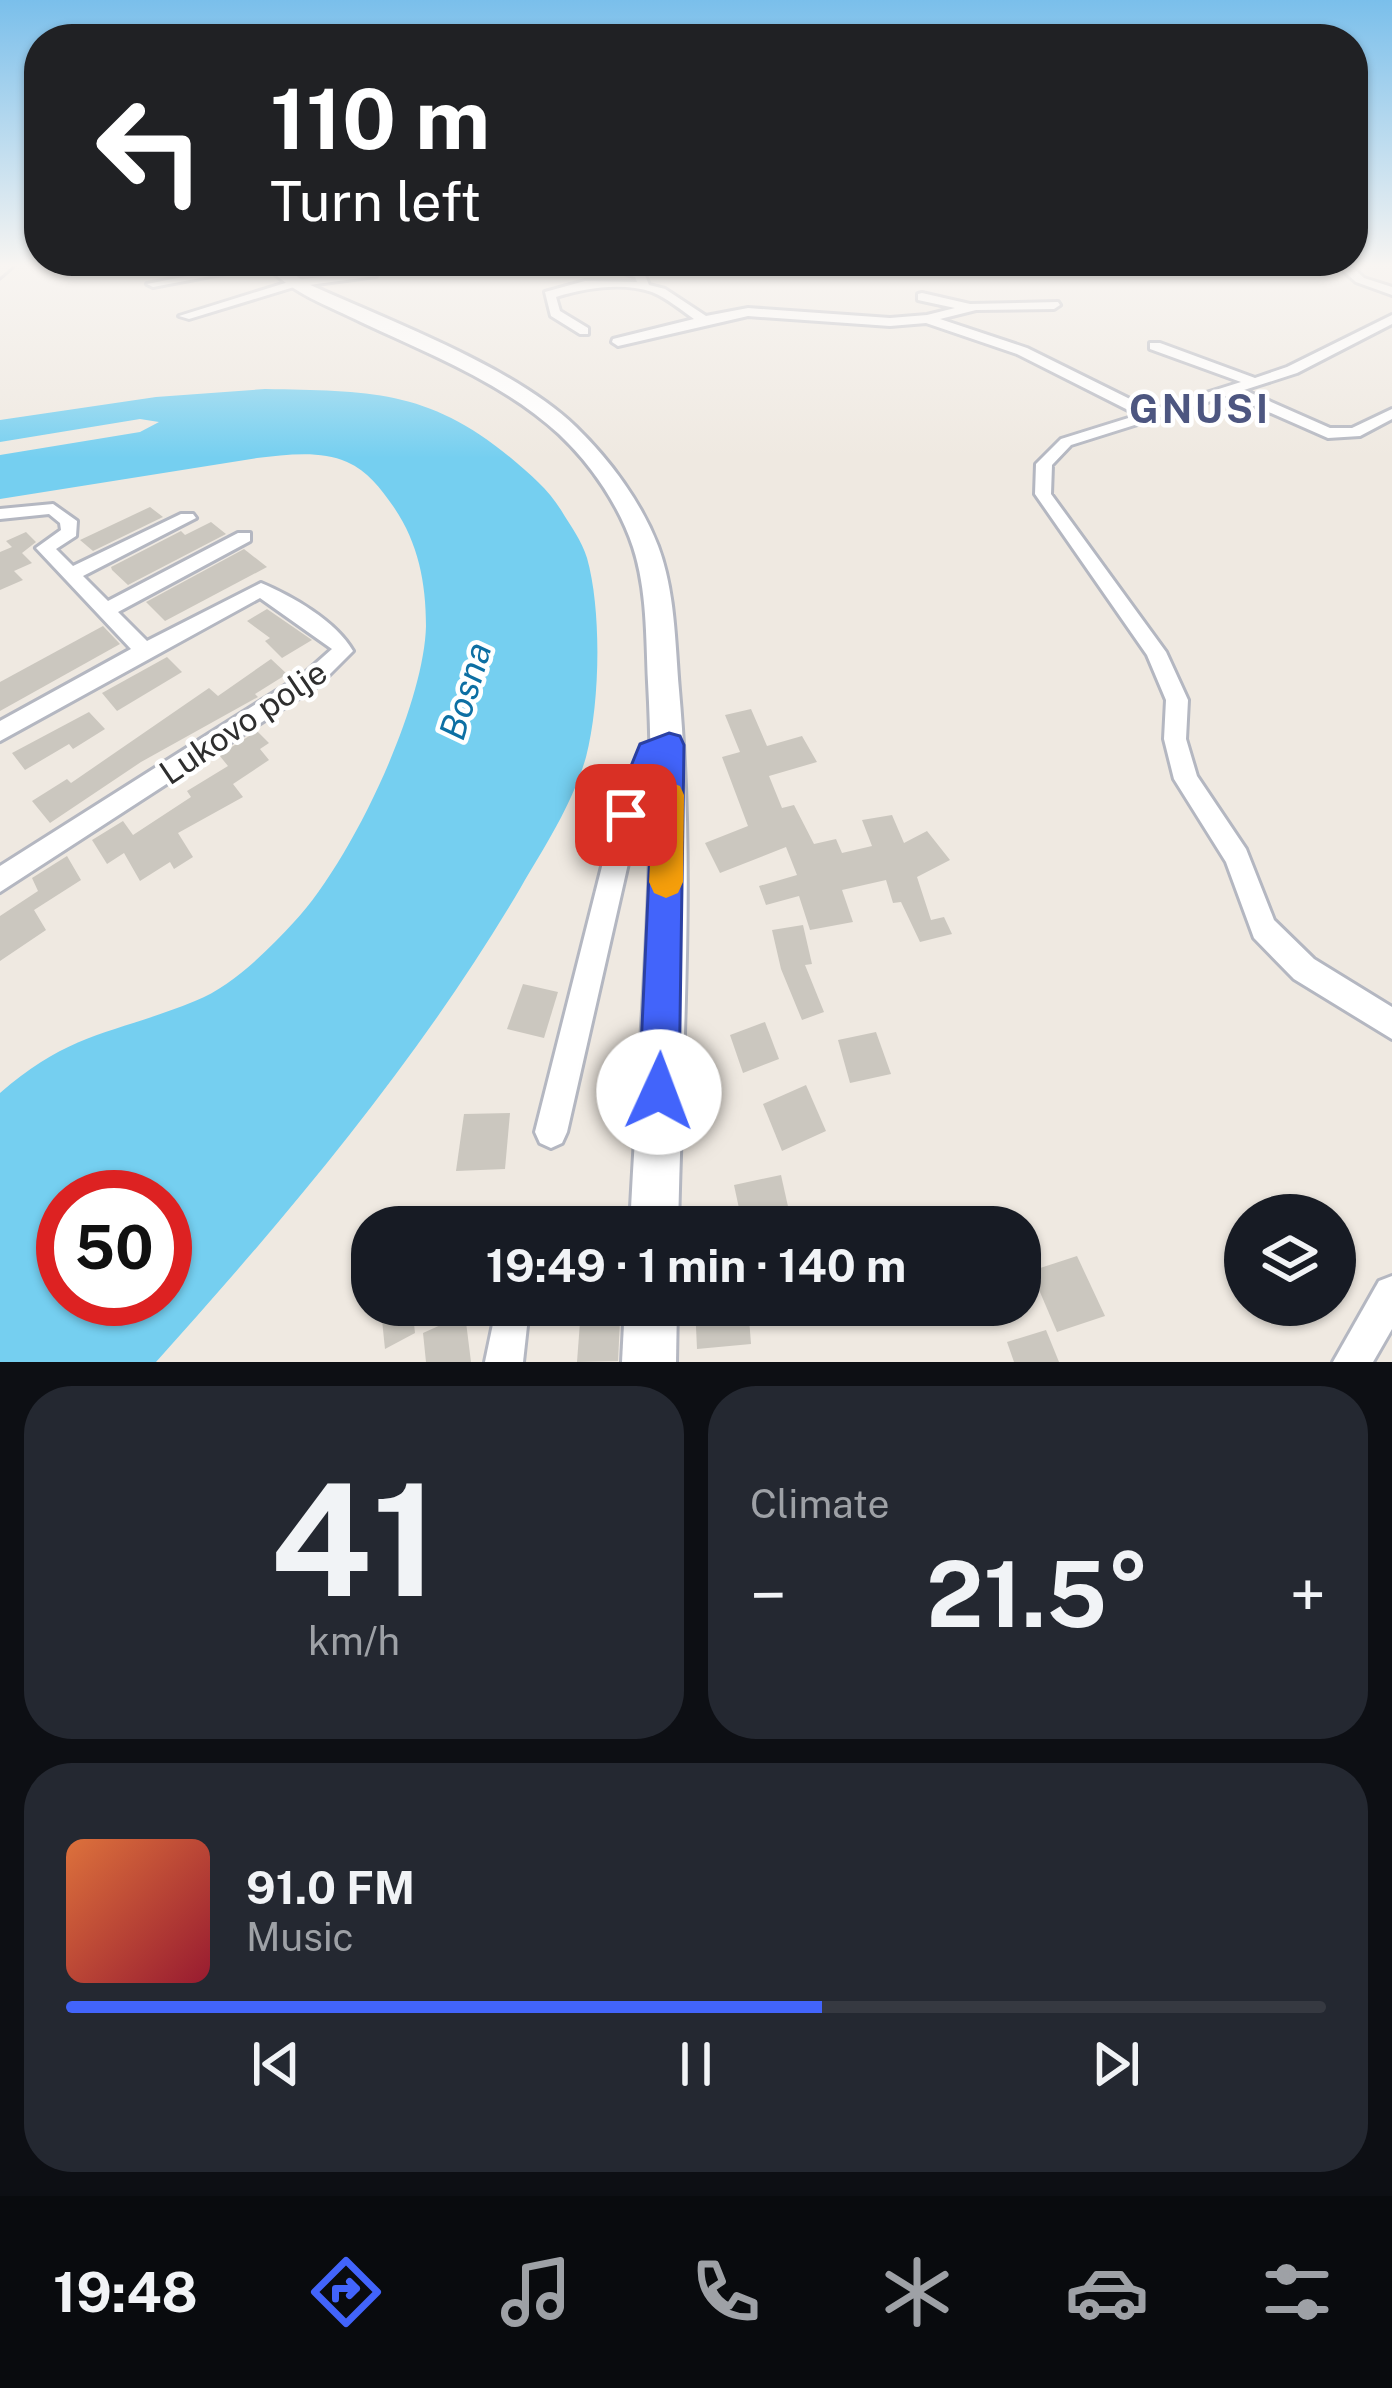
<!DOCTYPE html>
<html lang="en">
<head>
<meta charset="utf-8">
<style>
	:root { --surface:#171b24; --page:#242831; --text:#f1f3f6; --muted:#9ea1a6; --line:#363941; --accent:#4264fb }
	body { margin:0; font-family:"Public Sans",sans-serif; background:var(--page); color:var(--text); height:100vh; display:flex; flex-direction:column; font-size:45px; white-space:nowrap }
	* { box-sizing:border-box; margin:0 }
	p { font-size:39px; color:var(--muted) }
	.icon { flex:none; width:66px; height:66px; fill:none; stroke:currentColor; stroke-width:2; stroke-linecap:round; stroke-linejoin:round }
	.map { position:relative; height:1362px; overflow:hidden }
	.details { display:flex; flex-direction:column; gap:24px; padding:24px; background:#0d0f14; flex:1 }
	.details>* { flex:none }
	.hud { position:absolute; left:24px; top:24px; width:1344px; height:252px; border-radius:48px; box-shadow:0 3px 9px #0004; background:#202124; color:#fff; overflow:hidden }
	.buttons { position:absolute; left:1224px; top:1194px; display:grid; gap:24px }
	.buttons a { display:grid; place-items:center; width:132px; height:132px; border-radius:50%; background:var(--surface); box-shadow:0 3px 9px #0004; font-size:60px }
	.speed { position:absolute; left:36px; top:1170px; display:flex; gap:24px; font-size:60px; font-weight:700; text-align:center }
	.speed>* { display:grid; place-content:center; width:156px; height:156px; border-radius:50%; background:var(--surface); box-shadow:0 3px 9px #0004; line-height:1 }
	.speed .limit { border:18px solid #d22; background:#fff; color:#111 }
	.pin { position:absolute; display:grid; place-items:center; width:102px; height:102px; color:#fff; margin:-51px; border-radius:24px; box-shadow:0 6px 18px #0006 }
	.me { position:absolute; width:132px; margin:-66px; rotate:2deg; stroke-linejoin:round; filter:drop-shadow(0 0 9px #0008) }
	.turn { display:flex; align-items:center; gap:42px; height:252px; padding:0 48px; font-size:54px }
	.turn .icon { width:156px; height:156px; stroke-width:2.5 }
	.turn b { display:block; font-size:84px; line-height:102px }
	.big { font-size:90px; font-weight:700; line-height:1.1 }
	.details .card { flex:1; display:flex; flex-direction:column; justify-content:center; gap:18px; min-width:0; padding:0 42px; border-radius:48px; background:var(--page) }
	.details .dial { align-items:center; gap:0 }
	.dial b { font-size:156px; line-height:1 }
	.song { display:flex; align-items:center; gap:36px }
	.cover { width:144px; height:144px; border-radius:18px; background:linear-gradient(135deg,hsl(20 70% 55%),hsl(350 70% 35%)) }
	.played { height:12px; border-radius:6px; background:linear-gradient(90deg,var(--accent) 60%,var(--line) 60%) }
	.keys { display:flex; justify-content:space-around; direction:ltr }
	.heat { display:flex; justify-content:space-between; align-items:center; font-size:66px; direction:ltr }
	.details .tiles { flex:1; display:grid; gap:24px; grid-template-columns:1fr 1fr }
	.card:last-child { grid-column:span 2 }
	.trip { position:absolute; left:351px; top:1206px; width:690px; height:120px; border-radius:48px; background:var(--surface); box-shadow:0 3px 9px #0004; font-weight:700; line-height:120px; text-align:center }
	.dock { display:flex; height:192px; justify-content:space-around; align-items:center; background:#090b0e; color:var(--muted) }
	.dock .icon { width:84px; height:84px }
	.dock .current { color:var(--accent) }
	.dock b { font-size:54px; color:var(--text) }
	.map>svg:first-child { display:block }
	.water { fill:#75cff0; fill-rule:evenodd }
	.building { fill:#cbc7bf }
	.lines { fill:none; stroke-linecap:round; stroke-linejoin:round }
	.minor-casing { stroke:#b4b7c1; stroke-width:6 }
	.secondary-casing { stroke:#b4b7c1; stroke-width:6 }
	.minor { fill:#fff; fill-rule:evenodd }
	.secondary { fill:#fff; fill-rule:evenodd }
	.rail { stroke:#a3a6b8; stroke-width:3 }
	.route { fill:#4264fb; stroke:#2b41a3; stroke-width:3 }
	.slow { fill:#f59e0b }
	.labels { text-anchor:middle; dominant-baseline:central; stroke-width:9; stroke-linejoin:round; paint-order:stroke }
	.street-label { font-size:33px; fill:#2e2e2e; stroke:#fff }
	.water-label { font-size:36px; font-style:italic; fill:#0d6fa3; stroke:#fff }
	.far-district-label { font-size:39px; font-weight:bold; letter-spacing:3px; fill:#4d5680; stroke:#fff }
</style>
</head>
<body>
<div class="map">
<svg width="1392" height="1362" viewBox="0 0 1392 1362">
	<rect width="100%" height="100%" fill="#efe9e1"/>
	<path class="water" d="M265 389C368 391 428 389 511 458 530 474 548 489 561 510 570 525 582 541 587 558 602 611 600 704 586 757 573 803 545 846 521 887 420 1059 289 1214 156 1362H0V1093C71 1031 115 1034 195 1001 233 986 267 951 294 922 350 863 424 708 426 626 426 582 418 542 393 506 380 488 368 471 347 462 320 450 286 455 257 458L0 499V455L140 432 159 422 140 419 0 442V420L156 397ZM63 1197H165V1299H63Z"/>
	<g class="building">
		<polygon points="150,507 163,517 93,551 80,540"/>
		<polygon points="211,522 226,534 128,585 112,570 111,567 181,531 185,535"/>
		<polygon points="26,532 36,542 22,553 32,563 14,571 23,580 0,590 0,552 12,547 6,541"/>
		<polygon points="244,549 267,567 165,621 146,602"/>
		<polygon points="267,609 312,640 282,658 265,641 270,638 247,621"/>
		<polygon points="103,626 120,644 0,711 0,682"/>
		<polygon points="167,657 182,672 117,711 102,693"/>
		<polygon points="271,659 287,674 255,694 258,697 141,762 50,823 32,801 67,779 71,783 209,688 218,696"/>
		<polygon points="751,709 767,746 802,736 817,762 769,776 782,808 794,805 814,844 836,839 842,853 872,846 862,820 892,815 904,843 927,831 950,860 917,877 931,920 944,917 952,934 920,942 901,902 893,903 886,880 842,890 853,922 810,930 799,896 766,905 759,886 797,875 786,847 720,873 705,843 748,826 722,757 740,752 725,715"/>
		<polygon points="89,712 105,729 73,749 69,744 25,770 12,753"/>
		<polygon points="257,731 269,743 260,749 269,760 233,784 243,797 178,833 193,857 174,869 170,862 140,881 124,853 107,864 92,840 123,821 133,835 191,797 187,791 228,766 219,755"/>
		<polygon points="67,856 81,880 34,910 46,930 0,961 0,916 38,891 32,878"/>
		<polygon points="803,925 812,964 805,965 824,1012 802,1020 781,969 772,930"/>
		<polygon points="523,984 558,992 544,1038 507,1029"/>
		<polygon points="765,1022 779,1059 743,1073 730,1035"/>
		<polygon points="876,1032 891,1074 850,1083 838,1040"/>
		<polygon points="806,1085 826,1131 782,1151 763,1104"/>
		<polygon points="510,1113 505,1169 456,1171 464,1114"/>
		<polygon points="781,1175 791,1220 743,1227 734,1185"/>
		<polygon points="1077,1256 1105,1316 1057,1332 1031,1271"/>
		<polygon points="412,1305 415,1333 385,1349 382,1320"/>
		<polygon points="695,1305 748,1305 751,1344 697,1349"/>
		<polygon points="465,1314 471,1362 426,1362 423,1333"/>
		<polygon points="620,1321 618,1361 577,1362 580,1322"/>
		<polygon points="1046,1330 1059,1362 1014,1362 1007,1342"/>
	</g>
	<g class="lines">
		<defs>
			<g id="minor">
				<polygon points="233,267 258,267 153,287 147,284"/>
				<path d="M607 267H625L644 273 649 285 665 289 706 316 748 308 890 318 927 315 955 308 918 300V294L922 293 970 304 1058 302 1060 305 1054 309 976 310 940 319 1027 348 1152 410 1241 382 1150 349V343H1160L1255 378 1287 367 1392 315V324L1297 373 1244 390 1330 428H1352L1392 409V419L1360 436 1328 438 1230 395 1071 445 1052 465 1051 494 1166 652 1188 700 1186 739 1197 776 1246 849 1274 920 1314 959 1392 1007V1039L1294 979 1254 938 1226 862 1174 779 1164 739 1166 700 1147 655 1035 494 1036 464 1061 439 1138 415 1017 354 926 323 890 326 748 316 618 346 612 342 613 339 694 319C681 310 667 298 652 292 622 282 585 288 556 297L560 311 588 328V334H580L551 316 545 292 585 281 637 282 635 277Z"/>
				<polygon points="1339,267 1352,267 1364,278 1392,287 1392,295 1356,282"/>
				<polygon points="372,271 376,272 376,276 294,287 189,319 179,316 295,280"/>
				<path d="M53 504 77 521 76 536 56 549 73 566 181 514H193L196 518 83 576 108 601 238 533H250V541L118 612 147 641 261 583C292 596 336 621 353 651L319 685 0 892V866L305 673 332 649 260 598 0 741V721L131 649 36 548 61 530 60 523 49 514 0 519V509Z"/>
				<polygon points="669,736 677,739 680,745 677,751 659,759 639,815 567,1132 562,1143 551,1148 540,1143 535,1132 615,815 642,746"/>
				<polygon points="1392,1276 1392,1329 1373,1362 1333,1362 1379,1281"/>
				<polygon points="497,1305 523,1305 528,1317 523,1362 485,1362"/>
			</g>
			<g id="secondary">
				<path d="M268 267H286L304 282C386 320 512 365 576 427 610 460 641 502 658 546 675 591 675 642 679 690 695 868 682 1049 678 1227H630C639 1046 658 863 648 682 646 637 647 590 633 547 619 505 591 464 559 434 504 383 427 353 361 322 329 306 293 294 268 267Z"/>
				<polygon points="625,1305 677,1305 676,1362 622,1362"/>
			</g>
		</defs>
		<use href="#minor" class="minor-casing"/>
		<use href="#secondary" class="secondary-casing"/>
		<use href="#minor" class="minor"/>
		<use href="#secondary" class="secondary"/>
		<polyline class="rail" points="0,279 14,267"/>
	</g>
	<linearGradient id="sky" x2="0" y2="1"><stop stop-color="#7abfeb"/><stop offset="0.58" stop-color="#f8f5f2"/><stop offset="1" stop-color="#f8f5f2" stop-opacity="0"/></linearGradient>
	<rect width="1392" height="458" fill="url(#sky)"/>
	<polygon class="route" points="669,733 680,736 684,745 679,1092 673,1106 659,1112 645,1106 639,1092 653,786 638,824 626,828 615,824 611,815 640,744"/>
	<polygon class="slow" points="669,782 680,786 684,795 683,882 678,893 666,898 654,893 649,882 654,795 658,786"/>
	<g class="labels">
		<g class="street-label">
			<text transform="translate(243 722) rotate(-34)">Lukovo polje</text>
		</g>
		<g class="water-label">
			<text transform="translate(465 691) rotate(-73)">Bosna</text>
		</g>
		<g class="far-district-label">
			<text x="1200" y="409">GNUSI</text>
		</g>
	</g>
</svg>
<div class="buttons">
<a><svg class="icon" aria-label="layers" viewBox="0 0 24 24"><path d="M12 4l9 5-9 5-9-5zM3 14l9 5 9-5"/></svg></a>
</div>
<div class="speed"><div class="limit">50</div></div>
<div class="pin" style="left:626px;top:815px;background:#d93025"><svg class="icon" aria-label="arrive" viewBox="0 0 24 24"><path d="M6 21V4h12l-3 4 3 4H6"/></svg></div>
<svg class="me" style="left:659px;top:1092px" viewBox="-20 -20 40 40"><circle r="19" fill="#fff"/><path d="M0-13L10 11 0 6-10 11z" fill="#4264fb"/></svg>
<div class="trip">19:49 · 1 min · 140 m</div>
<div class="hud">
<div class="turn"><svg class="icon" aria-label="left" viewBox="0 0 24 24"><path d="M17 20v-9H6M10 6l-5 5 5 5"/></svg><div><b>110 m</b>Turn left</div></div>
</div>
</div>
<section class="details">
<div class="tiles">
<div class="card dial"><b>41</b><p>km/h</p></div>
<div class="card"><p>Climate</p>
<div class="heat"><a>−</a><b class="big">21.5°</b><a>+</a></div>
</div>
<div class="card">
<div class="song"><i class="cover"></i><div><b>91.0 FM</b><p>Music</p></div></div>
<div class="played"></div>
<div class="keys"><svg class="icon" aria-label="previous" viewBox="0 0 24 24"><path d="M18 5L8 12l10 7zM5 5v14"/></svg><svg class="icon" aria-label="pause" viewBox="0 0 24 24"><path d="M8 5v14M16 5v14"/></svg><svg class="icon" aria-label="next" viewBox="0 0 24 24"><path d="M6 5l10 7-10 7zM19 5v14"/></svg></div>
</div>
</div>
</section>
<nav class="dock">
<b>19:48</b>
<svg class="icon current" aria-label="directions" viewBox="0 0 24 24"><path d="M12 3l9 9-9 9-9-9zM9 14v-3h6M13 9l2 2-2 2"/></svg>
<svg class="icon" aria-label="music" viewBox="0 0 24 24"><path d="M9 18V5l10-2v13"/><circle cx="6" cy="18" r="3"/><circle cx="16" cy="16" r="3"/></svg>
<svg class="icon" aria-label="phone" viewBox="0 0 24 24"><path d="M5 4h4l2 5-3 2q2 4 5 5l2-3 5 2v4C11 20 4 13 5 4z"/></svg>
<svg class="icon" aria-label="climate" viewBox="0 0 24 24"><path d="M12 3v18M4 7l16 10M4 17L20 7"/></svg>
<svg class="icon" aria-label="car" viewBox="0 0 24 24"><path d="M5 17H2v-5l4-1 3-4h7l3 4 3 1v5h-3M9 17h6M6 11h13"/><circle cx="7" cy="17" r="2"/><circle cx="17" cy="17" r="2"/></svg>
<svg class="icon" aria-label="filters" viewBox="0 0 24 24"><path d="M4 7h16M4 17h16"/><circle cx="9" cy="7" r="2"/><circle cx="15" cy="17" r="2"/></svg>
</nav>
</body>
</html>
